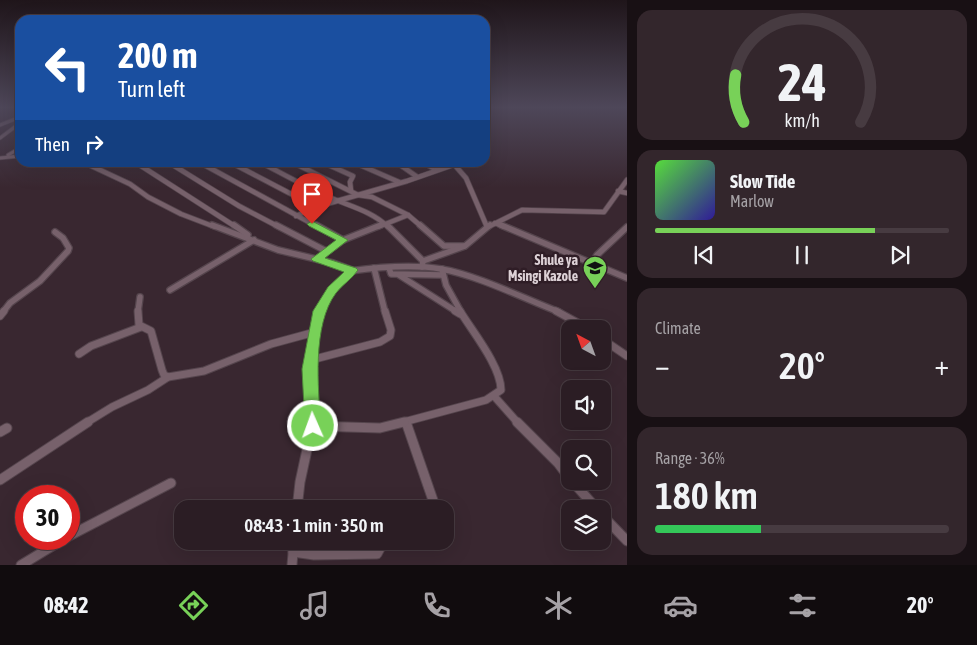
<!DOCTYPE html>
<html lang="en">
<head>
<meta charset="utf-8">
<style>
	:root { --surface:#2b1d24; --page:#33262c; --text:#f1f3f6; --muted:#a6a2a6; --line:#473b41; --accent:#78d158 }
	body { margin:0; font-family:"Asap Condensed",sans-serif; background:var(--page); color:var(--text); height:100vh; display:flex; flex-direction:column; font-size:19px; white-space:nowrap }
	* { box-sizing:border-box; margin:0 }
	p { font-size:16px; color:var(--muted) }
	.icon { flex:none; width:28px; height:28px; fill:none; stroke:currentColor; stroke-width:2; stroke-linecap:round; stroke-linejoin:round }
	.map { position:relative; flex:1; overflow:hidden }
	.sheet { display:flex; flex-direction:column; gap:10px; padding:10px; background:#181014; width:350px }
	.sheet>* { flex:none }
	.top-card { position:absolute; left:15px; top:15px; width:475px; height:152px; border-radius:15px; box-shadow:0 5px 20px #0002,0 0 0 1px var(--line); background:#1a4fa0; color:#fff; overflow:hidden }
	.needle { width:32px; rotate:319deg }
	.fabs { position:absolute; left:561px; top:320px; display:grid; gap:10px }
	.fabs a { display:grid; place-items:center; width:50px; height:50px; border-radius:10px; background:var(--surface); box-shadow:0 5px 20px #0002,0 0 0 1px var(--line); font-size:25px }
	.speed { position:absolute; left:15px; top:485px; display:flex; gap:10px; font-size:25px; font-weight:700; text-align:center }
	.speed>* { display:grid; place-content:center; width:65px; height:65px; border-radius:50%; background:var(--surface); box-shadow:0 5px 20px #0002,0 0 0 1px var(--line); line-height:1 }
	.speed .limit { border:8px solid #d22; background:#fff; color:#111 }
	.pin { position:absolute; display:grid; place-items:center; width:42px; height:42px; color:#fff; margin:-51px -21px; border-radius:50% 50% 50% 0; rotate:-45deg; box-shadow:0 0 5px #0007 }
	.pin .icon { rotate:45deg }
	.me { position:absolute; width:55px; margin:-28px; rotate:358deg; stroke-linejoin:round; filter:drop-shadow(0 0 4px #0008) }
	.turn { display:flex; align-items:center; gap:18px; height:105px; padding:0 20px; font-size:22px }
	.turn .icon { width:65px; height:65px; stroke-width:2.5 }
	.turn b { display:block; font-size:35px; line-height:42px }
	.then { display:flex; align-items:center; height:48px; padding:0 20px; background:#0003; gap:10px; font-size:19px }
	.big { font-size:38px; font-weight:600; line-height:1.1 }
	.sheet .tile { flex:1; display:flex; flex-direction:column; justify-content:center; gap:8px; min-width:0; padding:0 18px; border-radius:15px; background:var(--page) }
	.sheet .dial { align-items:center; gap:0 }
	.dial svg { height:130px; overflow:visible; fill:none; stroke:var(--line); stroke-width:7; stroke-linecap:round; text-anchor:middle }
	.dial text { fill:var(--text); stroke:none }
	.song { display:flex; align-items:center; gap:15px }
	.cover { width:60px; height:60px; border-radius:8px; background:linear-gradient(135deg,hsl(110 70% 55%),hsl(250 70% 35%)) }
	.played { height:5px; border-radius:2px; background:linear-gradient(90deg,var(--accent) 75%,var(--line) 75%) }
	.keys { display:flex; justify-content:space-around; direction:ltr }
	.heat { display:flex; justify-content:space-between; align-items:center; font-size:28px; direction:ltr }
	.charge { height:8px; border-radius:4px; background:linear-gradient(90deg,#34c759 36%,var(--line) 0) }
	.trip { position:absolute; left:174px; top:500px; width:280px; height:50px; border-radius:15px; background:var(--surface); box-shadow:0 5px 20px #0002,0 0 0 1px var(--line); font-weight:600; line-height:50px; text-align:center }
	.tabs { display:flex; height:80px; justify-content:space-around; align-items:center; background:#110c0e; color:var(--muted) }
	.tabs .icon { width:35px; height:35px }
	.tabs .active { color:var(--accent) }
	.tabs b { font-size:22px; color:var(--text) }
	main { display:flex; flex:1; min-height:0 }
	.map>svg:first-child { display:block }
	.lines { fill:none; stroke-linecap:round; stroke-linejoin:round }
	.minor-far4-casing { stroke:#55454d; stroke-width:4.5 }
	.minor-far3-casing { stroke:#55454d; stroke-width:6 }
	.minor-far2-casing { stroke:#55454d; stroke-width:8 }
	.minor-far1-casing { stroke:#55454d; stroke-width:9 }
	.minor-casing { stroke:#55454d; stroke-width:11 }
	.minor-far4 { stroke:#77616b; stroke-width:3 }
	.minor-far3 { stroke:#77616b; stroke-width:4.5 }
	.minor-far2 { stroke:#77616b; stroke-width:5.5 }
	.minor-far1 { stroke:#77616b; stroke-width:7 }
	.minor { stroke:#77616b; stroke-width:9 }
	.route { fill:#78d158; stroke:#4e8839 }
	.labels { text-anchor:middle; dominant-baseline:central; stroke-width:5; stroke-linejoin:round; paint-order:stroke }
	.poi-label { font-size:14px; font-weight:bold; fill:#ddd1d6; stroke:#2f1d26; text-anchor:end }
</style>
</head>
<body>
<main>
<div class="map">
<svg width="627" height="565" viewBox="0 0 627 565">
	<rect width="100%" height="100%" fill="#392730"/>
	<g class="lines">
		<defs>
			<g id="minor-far4">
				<polyline points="0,125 20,117"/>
				<polyline points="0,138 20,123"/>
				<polyline points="8,155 20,148"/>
				<polyline points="0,158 20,156"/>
			</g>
			<g id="minor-far3">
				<polyline points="83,162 130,184 148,197 181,214 215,227"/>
				<polyline points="135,162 236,227"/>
				<polyline points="168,162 239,206 279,227"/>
				<polyline points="199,162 318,227"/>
				<polyline points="230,162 316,207"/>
				<path d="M260 162C283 174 306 187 329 197 349 206 372 211 388 227"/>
				<polyline points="292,162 358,195 372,197 408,215 422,227"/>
				<polyline points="322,162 353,176 350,182 351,191"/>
				<polyline points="353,162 399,182"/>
				<polyline points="396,162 416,176"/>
				<polyline points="422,162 437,170"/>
				<polyline points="452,162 466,178 487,227"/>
				<polyline points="618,191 627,193"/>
				<polyline points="296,216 316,207 407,181 453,165"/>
				<polyline points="495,223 504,227"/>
				<polyline points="378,227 408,215"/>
				<polyline points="488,227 522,210 604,212 627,180"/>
			</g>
			<g id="minor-far2">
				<polyline points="212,225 278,250 333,263 352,270"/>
				<polyline points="234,225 248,235 247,237"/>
				<polyline points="276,225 326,251"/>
				<polyline points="316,225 343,240"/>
				<polyline points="387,225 423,261"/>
				<polyline points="420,225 444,246 464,246"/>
				<polyline points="501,225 627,278"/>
				<polyline points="317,259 343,240 381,225"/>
				<polyline points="592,263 597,255 627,227"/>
				<polyline points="422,267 423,261 465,246 490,225"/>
				<polyline points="374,268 385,312"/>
				<polyline points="389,268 391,274 442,275"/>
				<polyline points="442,269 446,285 461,312"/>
				<polyline points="399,275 457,312"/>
				<polyline points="170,290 254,240"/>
				<polyline points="3,312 10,303 40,281 68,251 69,248 63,238 55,232"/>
				<polyline points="138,312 140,297"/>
				<path d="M320 312 332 290 350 271C380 267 412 264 441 269 477 275 525 299 559 312"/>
			</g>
			<g id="minor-far1">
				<polyline points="138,311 139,325 151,331 162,370 164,375 168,377"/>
				<polyline points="455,311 460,314"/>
				<polyline points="556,311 589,329"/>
				<polyline points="0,316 4,311"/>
				<polyline points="602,339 627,356"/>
				<polyline points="79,354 91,346 141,327"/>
				<polyline points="311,360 380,342 390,336 391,330 385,311"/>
				<polyline points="494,396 518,423"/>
				<polyline points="86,423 112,407 148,390 168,377 204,371 271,344 315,332"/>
				<polyline points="313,423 309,369 320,311"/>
				<path d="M400 423 486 400 501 390C501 366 472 331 460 311"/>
			</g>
			<g id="minor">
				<polyline points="406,422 436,509"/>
				<polyline points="517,422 558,463 570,479"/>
				<polyline points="313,426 380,428 404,422"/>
				<polyline points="0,432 7,428"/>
				<polyline points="0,480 88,422"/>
				<polyline points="572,481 597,509"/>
				<polyline points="297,509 300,482 313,422"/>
				<polyline points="602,515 627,541"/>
				<polyline points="69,536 171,483"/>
				<polyline points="293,552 314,555 377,554 384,541"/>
				<polyline points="21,565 64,539"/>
				<polyline points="292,565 294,541"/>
			</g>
		</defs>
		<use href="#minor-far4" class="minor-far4-casing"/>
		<use href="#minor-far3" class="minor-far3-casing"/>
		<use href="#minor-far2" class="minor-far2-casing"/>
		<use href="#minor-far1" class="minor-far1-casing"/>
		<use href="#minor" class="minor-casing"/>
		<use href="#minor-far4" class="minor-far4"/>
		<use href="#minor-far3" class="minor-far3"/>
		<use href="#minor-far2" class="minor-far2"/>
		<use href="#minor-far1" class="minor-far1"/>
		<use href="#minor" class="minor"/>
	</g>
	<linearGradient id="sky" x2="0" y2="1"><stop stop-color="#1f151a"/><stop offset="0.57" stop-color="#4e4759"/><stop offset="1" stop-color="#4e4759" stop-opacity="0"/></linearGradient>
	<rect width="627" height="188" fill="url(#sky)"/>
	<path class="route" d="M312 221 348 240 325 258 356 268 358 270C352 279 342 285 336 293 312 325 318 388 321 426L319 431 313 434 307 431 305 426 302 369 313 311 328 287 344 272 313 261 311 259 336 240 309 226 307 224Z"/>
	<defs>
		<symbol id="school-pin" viewBox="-11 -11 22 30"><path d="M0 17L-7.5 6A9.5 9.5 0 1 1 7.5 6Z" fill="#78d158" stroke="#2f1d26"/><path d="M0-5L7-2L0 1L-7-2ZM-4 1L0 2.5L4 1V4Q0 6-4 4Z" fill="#111"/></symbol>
	</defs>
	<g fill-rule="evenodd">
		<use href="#school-pin" x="581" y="254" width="28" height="38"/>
	</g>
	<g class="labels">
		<g class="poi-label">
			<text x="578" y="260">Shule ya<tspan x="578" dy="16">Msingi Kazole</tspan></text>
		</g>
	</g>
</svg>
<div class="fabs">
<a><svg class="needle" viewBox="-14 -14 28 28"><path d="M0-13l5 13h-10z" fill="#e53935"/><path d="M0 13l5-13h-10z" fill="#a6a2a6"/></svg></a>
<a><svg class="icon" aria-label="sound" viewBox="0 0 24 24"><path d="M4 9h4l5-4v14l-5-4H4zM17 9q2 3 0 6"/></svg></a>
<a><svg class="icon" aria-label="search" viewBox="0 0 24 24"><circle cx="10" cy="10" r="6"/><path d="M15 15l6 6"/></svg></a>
<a><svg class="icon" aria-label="layers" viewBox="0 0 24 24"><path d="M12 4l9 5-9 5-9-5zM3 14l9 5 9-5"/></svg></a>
</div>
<div class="speed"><div class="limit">30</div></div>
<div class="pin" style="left:312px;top:224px;background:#d93025"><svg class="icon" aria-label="arrive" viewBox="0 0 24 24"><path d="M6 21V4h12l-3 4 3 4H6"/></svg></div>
<svg class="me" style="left:313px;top:426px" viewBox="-20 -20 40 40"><circle r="17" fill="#78d158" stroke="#fff" stroke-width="3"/><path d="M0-11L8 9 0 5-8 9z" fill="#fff"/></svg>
<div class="trip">08:43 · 1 min · 350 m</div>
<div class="top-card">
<div class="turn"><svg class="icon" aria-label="left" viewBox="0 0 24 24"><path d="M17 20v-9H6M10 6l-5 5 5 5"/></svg><div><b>200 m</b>Turn left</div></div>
<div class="then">Then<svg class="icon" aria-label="right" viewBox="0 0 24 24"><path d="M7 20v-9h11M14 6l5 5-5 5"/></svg></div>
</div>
</div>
<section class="sheet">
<div class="tile dial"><svg viewBox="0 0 100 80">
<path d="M14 69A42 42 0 1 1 86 69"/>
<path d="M14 69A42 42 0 0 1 9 40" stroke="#78d158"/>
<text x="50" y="56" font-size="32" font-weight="700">24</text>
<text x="50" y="72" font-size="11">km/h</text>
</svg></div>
<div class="tile">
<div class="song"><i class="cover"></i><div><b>Slow Tide</b><p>Marlow</p></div></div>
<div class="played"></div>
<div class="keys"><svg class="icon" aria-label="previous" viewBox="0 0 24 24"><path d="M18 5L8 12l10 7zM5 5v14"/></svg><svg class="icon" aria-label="pause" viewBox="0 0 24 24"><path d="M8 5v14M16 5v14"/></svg><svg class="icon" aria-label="next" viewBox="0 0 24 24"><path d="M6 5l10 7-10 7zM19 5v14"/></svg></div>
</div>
<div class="tile"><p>Climate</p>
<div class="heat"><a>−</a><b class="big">20°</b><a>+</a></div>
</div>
<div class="tile"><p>Range · 36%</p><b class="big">180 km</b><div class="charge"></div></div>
</section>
</main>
<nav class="tabs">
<b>08:42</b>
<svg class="icon active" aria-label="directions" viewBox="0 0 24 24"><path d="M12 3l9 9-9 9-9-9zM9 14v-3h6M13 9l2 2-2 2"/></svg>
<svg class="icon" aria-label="music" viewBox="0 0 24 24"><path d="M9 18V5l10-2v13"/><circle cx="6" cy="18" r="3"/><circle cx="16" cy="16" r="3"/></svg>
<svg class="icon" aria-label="phone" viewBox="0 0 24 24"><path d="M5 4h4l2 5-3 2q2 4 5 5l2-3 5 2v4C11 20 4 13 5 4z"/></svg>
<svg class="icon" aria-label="climate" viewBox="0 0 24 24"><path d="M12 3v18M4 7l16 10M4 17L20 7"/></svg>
<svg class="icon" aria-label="car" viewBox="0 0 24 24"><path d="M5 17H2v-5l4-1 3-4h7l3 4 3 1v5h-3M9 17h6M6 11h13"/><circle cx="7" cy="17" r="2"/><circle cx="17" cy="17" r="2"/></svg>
<svg class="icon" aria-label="filters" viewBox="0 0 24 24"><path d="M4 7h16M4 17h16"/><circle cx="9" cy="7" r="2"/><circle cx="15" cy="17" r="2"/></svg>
<b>20°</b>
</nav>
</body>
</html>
